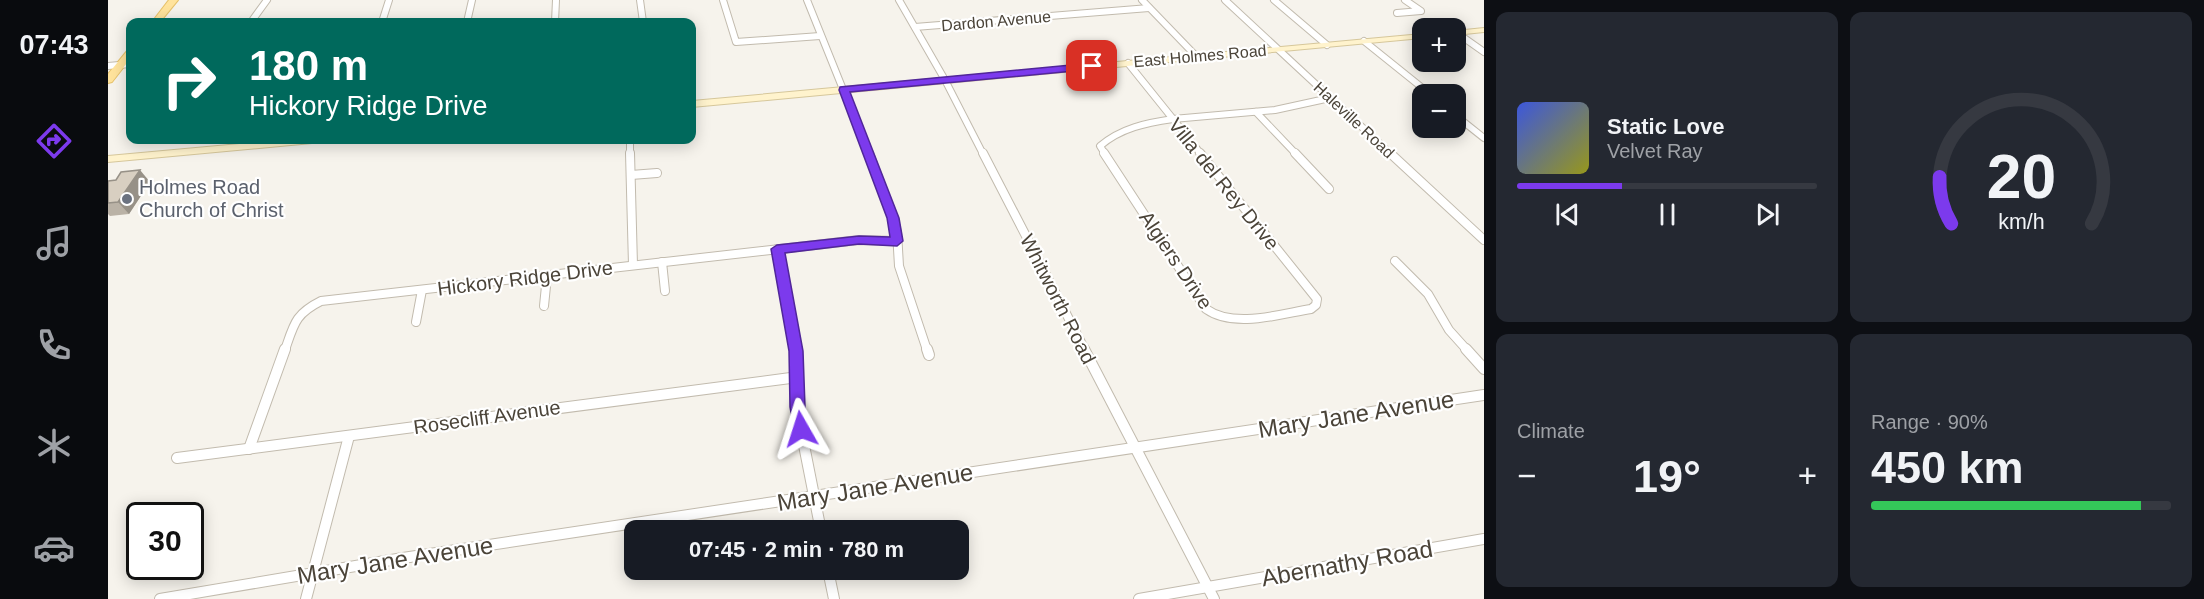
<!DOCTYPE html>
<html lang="en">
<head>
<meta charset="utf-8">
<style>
	:root { --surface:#171b24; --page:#242831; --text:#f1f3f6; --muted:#9ea1a6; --line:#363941; --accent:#7c3aed }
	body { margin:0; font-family:Arial,sans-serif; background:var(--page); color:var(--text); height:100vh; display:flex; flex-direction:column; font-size:22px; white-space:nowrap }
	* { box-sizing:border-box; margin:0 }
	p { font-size:20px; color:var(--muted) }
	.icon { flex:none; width:33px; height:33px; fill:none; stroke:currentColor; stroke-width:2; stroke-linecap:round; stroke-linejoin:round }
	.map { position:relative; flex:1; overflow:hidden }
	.details { display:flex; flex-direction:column; gap:12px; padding:12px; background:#0d0f14; width:720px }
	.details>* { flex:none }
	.top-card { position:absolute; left:18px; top:18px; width:570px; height:126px; border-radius:12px; box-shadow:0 3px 15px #0003; background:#00695c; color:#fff; overflow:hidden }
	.controls { position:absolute; left:1304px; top:18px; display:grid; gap:12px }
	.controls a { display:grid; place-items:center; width:54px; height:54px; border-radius:12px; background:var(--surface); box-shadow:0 3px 15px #0003; font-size:30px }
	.speed { position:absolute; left:18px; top:502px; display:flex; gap:12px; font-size:30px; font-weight:700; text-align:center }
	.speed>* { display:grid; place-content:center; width:78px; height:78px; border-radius:50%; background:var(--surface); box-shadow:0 3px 15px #0003; line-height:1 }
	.speed .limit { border:3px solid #111; border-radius:9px; background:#fff; color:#111 }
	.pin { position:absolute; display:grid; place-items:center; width:51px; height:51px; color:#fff; margin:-26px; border-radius:12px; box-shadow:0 3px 9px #0006 }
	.me { position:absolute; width:66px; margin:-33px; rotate:354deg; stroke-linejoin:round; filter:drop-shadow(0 0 4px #0008) }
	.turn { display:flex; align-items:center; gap:21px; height:126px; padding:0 24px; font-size:27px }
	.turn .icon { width:78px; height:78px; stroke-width:2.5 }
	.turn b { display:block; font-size:42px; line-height:51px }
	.big { font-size:45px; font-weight:700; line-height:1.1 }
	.details .widget { flex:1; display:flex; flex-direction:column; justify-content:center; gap:9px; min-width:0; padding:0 21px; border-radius:12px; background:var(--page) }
	.details .dial { align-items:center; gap:0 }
	.dial svg { height:156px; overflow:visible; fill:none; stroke:var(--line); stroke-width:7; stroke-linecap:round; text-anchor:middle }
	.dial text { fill:var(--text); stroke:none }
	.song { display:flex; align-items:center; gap:18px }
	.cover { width:72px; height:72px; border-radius:9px; background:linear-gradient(135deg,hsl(230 70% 55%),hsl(60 70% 35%)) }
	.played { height:6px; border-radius:3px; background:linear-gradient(90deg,var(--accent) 35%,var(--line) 35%) }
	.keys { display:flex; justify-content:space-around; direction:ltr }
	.heat { display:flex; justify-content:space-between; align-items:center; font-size:33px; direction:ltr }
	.charge { height:9px; border-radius:4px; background:linear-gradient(90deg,#34c759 90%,var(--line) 0) }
	.details .tiles { flex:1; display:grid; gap:12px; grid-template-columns:repeat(2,1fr) }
	.trip { position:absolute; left:516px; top:520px; width:345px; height:60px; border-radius:12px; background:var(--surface); box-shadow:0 3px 15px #0003; font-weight:700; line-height:60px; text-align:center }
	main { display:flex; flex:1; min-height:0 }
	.tab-bar { display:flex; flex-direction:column; width:108px; justify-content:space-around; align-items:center; background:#090b0e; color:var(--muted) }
	.tab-bar .icon { width:42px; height:42px }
	.tab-bar .on { color:var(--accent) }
	.tab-bar b { font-size:27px; color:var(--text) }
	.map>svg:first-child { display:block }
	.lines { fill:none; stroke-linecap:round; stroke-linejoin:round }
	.street-far2-casing { stroke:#c2bbae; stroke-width:8 }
	.street-far1-casing { stroke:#c2bbae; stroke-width:10 }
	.street-casing { stroke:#c2bbae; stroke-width:12 }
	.secondary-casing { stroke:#d6c79b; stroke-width:2 }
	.primary-casing { stroke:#e6c16a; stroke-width:2 }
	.street-far2 { stroke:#fff; stroke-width:6 }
	.street-far1 { stroke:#fff; stroke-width:8 }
	.street { stroke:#fff; stroke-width:10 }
	.secondary { fill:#fff3cd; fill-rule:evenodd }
	.primary { fill:#ffe39c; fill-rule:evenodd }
	.wall { fill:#bab2a6 }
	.shaded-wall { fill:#979187 }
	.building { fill:#d8cfc1; stroke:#979187; stroke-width:1.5 }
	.route { fill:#7c3aed; stroke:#51269a; stroke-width:1.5 }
	.worship-dot { fill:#6b7280; stroke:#fff; stroke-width:2 }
	.labels { text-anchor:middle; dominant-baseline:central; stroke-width:4.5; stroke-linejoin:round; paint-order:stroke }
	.far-street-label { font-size:16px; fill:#4b4439; stroke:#fff }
	.street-label { font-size:20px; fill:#4b4439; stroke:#fff }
	.worship-label { font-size:20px; fill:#5b616d; stroke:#fff; text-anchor:start }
	.near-street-label { font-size:24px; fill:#4b4439; stroke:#fff }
</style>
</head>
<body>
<main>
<nav class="tab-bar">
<b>07:43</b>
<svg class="icon on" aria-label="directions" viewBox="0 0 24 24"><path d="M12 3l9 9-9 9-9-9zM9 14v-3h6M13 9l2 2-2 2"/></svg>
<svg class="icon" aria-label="music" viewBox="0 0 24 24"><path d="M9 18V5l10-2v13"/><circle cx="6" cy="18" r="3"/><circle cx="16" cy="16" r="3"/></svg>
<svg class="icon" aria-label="phone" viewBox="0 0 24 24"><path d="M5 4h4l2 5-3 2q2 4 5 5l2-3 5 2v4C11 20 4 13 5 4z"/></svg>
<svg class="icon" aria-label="climate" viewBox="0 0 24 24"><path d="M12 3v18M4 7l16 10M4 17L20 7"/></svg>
<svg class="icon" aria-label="car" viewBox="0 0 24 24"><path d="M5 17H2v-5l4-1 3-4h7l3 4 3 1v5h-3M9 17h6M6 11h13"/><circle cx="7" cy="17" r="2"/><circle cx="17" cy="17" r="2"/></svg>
</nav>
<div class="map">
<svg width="1376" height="599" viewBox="0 0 1376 599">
	<rect width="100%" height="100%" fill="#f6f3ec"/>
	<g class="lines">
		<defs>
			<g id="street-far2">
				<polyline points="532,0 535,22"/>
				<polyline points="615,0 628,42 712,36"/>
				<polyline points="699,0 761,154"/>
				<polyline points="791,0 837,80 875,154"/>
				<polyline points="1034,0 1089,57"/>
				<polyline points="1117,0 1283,154"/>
				<polyline points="1166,0 1219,45"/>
				<polyline points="1289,13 1313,11 1297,0"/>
				<polyline points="143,22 159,0"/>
				<polyline points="274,22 281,0"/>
				<polyline points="359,22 364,0"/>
				<polyline points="447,22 448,0"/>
				<polyline points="807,27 1041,8"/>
				<polyline points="1349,33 1376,52"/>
				<polyline points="1256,41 1322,94"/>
				<polyline points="1020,63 1065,119"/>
				<polyline points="0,66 22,64"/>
				<polyline points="1148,112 1188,154"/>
				<polyline points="1347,115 1376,138"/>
				<polyline points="1065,119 1093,154"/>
				<polyline points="1065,119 1167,110 1222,98"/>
				<polyline points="522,140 522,154"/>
				<path d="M997 154 992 146C1013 128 1038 123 1065 119"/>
			</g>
			<g id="street-far1">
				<polyline points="522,153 525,265"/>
				<polyline points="761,153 785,218 789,232 791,266 819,350"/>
				<polyline points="875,153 977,350"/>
				<path d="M996 153 1098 309C1126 329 1172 314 1203 309L1208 305 1209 299 1092 153"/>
				<polyline points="1187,153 1221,189"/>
				<polyline points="1282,153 1376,240"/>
				<polyline points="523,175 549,173"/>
				<polyline points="669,249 688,350"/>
				<polyline points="1287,261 1320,294 1341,330 1359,350"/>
				<polyline points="554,262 557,291"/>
				<polyline points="436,306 439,276"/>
				<polyline points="308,322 314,290"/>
				<path d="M177 350C186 324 187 314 213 301L751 240 789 241"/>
			</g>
			<g id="street">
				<polyline points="688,349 690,415 713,531"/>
				<polyline points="819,349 821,355"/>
				<polyline points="976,349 1106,599"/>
				<polyline points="1358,349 1376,369"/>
				<polyline points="141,449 177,349"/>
				<polyline points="69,458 690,377"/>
				<polyline points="720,570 726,599"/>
				<polyline points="52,599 295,558 1376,395"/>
				<polyline points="198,599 241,436"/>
				<polyline points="1031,599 1376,539"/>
			</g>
			<g id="secondary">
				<polygon points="1376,28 1376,32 1347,35 1347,31"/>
				<polygon points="1314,34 1314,38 584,107 584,101"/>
				<polygon points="177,140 209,140 204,143 0,162 0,156"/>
			</g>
			<g id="primary">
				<polygon points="61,0 70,0 52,22 44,22"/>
				<polygon points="22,50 22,59 4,82 0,83 0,74 19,51"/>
			</g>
		</defs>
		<use href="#street-far2" class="street-far2-casing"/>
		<use href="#street-far1" class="street-far1-casing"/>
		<use href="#street" class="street-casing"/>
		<use href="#secondary" class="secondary-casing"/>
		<use href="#primary" class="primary-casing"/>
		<use href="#street-far2" class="street-far2"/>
		<use href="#street-far1" class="street-far1"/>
		<use href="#street" class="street"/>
		<use href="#secondary" class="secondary"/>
		<use href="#primary" class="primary"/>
	</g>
	<polygon class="wall" points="0,181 42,182 21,214 2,216 0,214"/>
	<polygon class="shaded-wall" points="32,170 42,182 21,214 10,202"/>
	<polygon class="building" points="32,170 10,202 0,203 0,181 8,180 13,172"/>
	<polygon class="route" points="984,63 989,66 987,69 742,92 791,218 795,241 789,246 751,244 677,253 695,351 697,407 701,429 698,434 693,436 687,434 682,407 681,351 663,249 669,245 751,236 782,237 779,218 731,90 732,87"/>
	<circle class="worship-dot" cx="19" cy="199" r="6"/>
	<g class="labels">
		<g class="far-street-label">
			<text transform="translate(888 21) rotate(-5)">Dardon Avenue</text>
			<text transform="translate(1092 56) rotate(-5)">East Holmes Road</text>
			<text transform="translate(1246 120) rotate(43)">Haleville Road</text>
		</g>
		<g class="street-label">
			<text transform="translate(1116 184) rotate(51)">Villa del Rey Drive</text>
			<text transform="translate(1068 260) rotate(56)">Algiers Drive</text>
			<text transform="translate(417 278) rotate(-7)">Hickory Ridge Drive</text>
			<text transform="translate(950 299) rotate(63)">Whitworth Road</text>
			<text transform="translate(379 417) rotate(-8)">Rosecliff Avenue</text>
		</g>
		<g class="worship-label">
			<text x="31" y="187">Holmes Road<tspan x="31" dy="23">Church of Christ</tspan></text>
		</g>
		<g class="near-street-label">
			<text transform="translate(1248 414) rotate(-9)">Mary Jane Avenue</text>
			<text transform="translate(767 487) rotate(-9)">Mary Jane Avenue</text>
			<text transform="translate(287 560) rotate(-9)">Mary Jane Avenue</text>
			<text transform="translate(1239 563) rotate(-10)">Abernathy Road</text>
		</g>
	</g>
</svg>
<div class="controls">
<a>+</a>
<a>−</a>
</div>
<div class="speed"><div class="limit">30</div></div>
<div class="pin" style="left:984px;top:66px;background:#d93025"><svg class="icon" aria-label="arrive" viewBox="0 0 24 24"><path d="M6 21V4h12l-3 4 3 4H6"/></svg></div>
<svg class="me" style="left:693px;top:429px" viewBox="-20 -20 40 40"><path d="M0-17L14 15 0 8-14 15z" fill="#7c3aed" stroke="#fff" stroke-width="4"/></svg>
<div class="trip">07:45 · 2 min · 780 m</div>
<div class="top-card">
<div class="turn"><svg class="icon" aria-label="right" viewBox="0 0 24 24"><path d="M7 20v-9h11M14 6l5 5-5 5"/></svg><div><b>180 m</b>Hickory Ridge Drive</div></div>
</div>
</div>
<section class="details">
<div class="tiles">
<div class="widget">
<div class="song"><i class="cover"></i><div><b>Static Love</b><p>Velvet Ray</p></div></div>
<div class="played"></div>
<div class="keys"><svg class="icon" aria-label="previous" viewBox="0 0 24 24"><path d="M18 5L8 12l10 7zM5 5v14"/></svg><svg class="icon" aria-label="pause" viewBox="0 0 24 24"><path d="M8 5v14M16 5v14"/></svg><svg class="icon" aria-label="next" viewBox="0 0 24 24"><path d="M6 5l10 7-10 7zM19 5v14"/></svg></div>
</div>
<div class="widget dial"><svg viewBox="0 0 100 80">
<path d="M14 69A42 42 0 1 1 86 69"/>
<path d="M14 69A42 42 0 0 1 8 45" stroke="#7c3aed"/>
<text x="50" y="56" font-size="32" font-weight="700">20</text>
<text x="50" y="72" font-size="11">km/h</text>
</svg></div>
<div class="widget"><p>Climate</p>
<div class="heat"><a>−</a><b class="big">19°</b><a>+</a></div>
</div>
<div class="widget"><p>Range · 90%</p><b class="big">450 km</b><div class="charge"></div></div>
</div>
</section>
</main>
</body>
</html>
